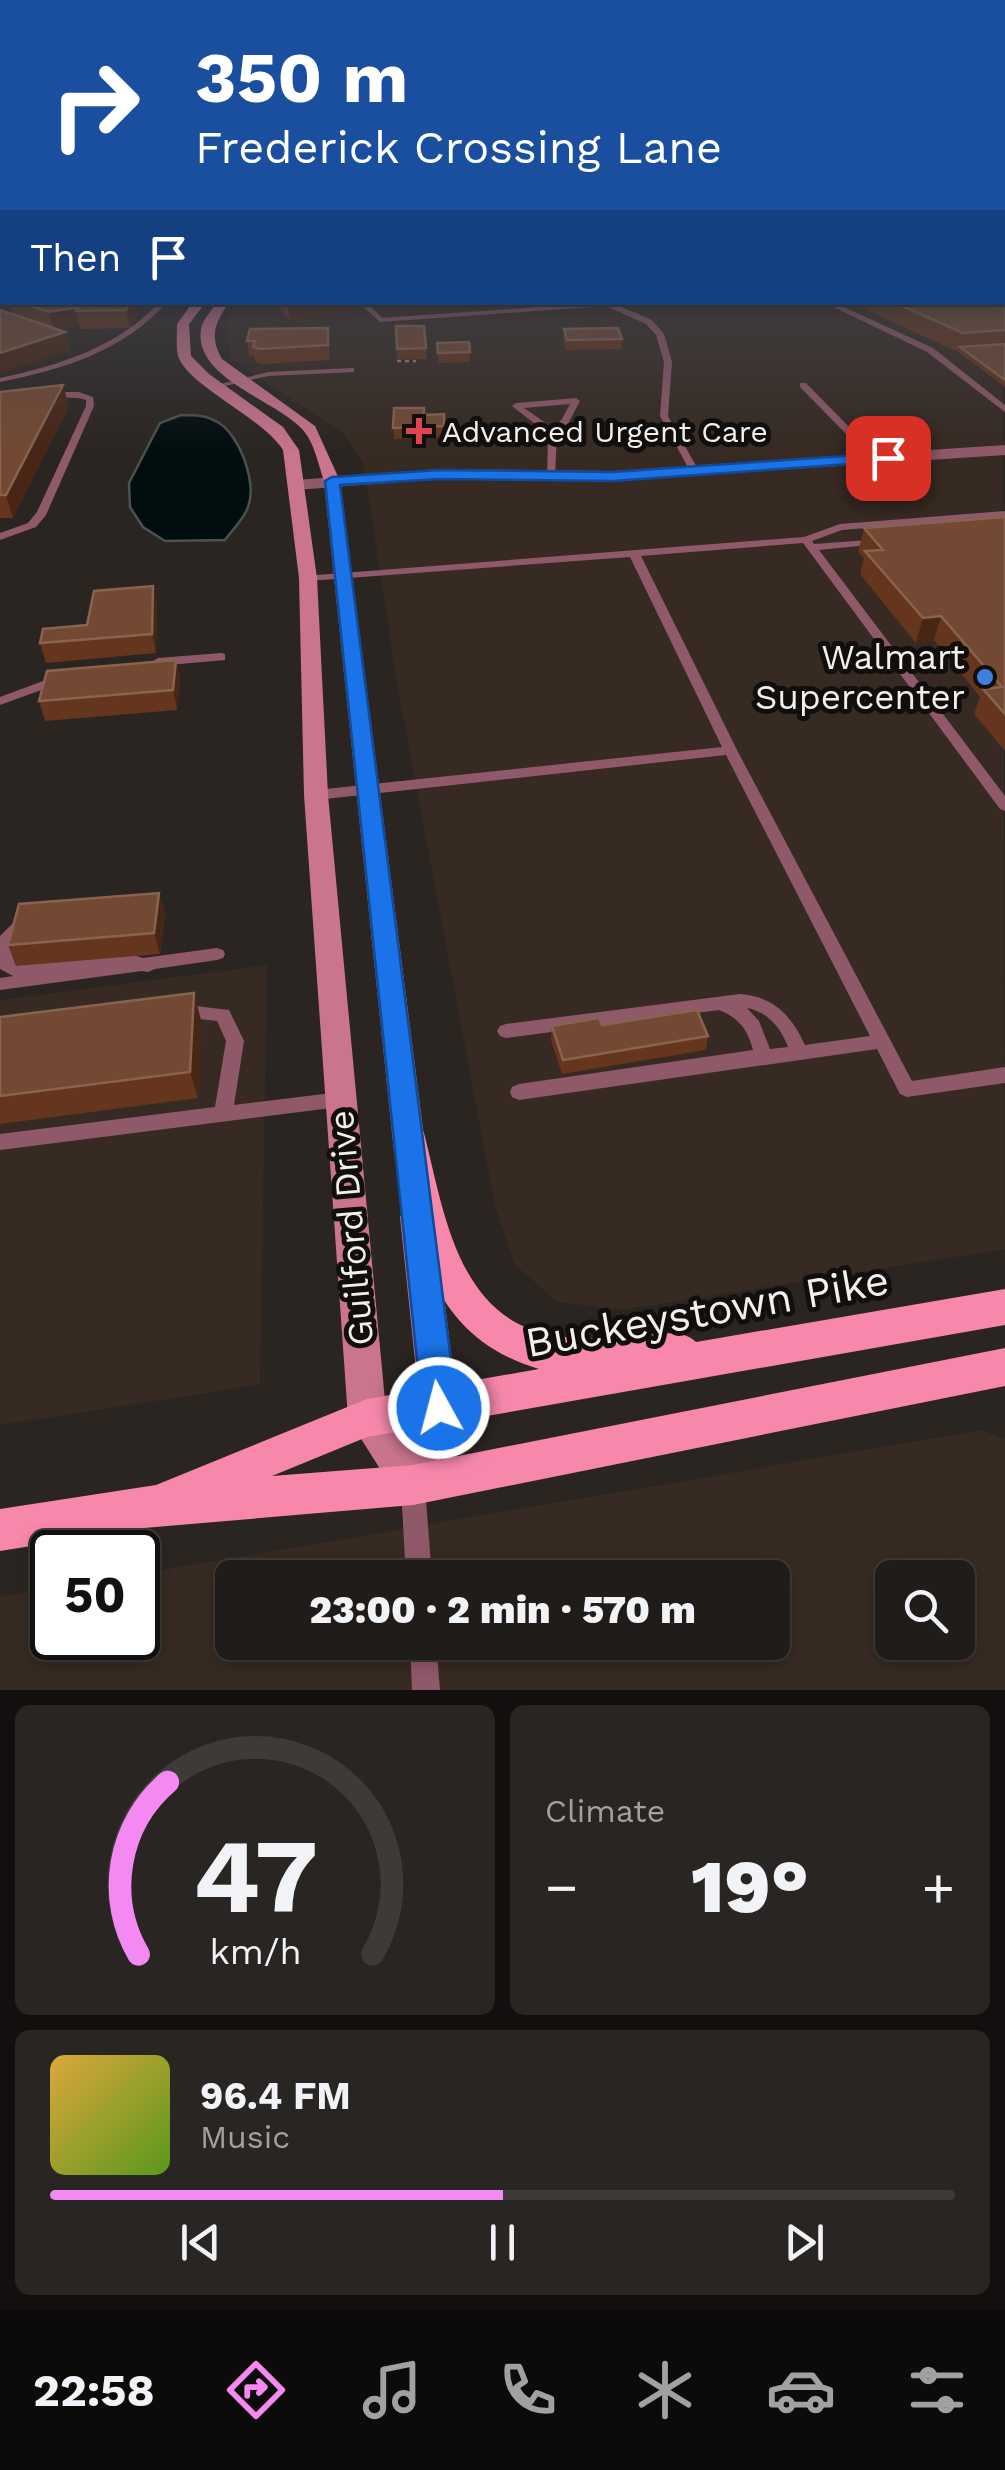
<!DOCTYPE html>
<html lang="en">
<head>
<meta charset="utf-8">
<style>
	:root { --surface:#201c19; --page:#282522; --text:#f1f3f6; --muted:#a2a1a2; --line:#3d3a38; --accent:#f489f1 }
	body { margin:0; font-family:"Work Sans",sans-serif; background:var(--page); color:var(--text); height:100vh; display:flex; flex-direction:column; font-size:38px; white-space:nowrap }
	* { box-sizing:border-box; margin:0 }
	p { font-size:32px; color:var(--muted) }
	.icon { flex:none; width:55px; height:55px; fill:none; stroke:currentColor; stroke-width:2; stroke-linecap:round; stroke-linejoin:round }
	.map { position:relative; height:1690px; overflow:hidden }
	.sheet { display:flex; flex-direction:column; gap:15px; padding:15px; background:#120f0e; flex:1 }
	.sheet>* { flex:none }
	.top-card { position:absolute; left:0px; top:0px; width:1005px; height:305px; box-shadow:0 5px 15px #0003,0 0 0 2px var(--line); background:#1a4fa0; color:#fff; overflow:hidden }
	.buttons { position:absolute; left:875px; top:1560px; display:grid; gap:20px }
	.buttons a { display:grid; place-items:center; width:100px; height:100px; border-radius:15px; background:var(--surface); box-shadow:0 5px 15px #0003,0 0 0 2px var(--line); font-size:50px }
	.speed { position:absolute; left:30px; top:1530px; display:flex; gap:20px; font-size:50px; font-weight:700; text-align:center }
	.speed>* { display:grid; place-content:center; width:130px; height:130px; border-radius:50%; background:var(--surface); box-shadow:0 5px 15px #0003,0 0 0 2px var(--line); line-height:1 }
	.speed .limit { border:5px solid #111; border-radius:15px; background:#fff; color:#111 }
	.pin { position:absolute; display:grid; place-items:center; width:85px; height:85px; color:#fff; margin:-42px; border-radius:20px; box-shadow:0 5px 15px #0006 }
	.me { position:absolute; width:110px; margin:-55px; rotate:353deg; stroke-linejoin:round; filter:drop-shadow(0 0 8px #0008) }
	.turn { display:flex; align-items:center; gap:35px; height:210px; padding:0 30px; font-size:45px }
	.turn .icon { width:130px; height:130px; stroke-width:2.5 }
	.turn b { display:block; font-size:70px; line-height:85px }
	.then { display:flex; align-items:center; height:95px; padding:0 30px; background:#0003; gap:20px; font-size:38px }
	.big { font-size:75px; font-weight:800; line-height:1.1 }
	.sheet .tile { flex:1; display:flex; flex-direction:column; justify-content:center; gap:15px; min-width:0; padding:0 35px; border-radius:15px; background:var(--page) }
	.sheet .dial { align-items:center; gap:0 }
	.dial svg { height:260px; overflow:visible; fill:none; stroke:var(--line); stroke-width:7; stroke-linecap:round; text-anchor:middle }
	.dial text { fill:var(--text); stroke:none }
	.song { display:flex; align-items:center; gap:30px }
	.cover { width:120px; height:120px; border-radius:15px; background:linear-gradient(135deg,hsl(40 70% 55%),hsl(90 70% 35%)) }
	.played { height:10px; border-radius:5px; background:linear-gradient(90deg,var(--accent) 50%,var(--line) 50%) }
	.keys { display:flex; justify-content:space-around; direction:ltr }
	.heat { display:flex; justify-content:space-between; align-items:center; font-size:55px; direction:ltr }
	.sheet .tiles { flex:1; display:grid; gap:15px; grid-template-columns:1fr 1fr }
	.tile:last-child { grid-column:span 2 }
	.trip { position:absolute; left:215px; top:1560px; width:575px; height:100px; border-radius:15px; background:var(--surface); box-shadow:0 5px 15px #0003,0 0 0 2px var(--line); font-weight:800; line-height:100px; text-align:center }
	.dock { display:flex; height:160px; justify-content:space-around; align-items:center; background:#0d0b0a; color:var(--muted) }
	.dock .icon { width:70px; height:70px }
	.dock .selected { color:var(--accent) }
	.dock b { font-size:45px; color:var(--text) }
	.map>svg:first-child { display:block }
	.built { fill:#362a22; fill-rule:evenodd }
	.water { fill:#020d0f; stroke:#4a5151; stroke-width:2.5 }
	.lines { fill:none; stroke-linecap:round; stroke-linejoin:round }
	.path { stroke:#8a8581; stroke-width:2.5; stroke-dasharray:4 4; stroke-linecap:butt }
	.service { fill:#8f5969; fill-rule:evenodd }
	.minor { fill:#8f5969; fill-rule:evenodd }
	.tertiary { fill:#8f5969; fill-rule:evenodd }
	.secondary { fill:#ca748e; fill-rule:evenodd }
	.primary { fill:#f888ab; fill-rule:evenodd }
	.motorway { fill:#f2bbc9; fill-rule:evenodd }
	.wall { fill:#65351d }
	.shaded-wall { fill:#472615 }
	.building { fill:#744933; stroke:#886350; stroke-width:2.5 }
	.route { fill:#1a73e8; stroke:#114b97; stroke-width:2.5 }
	.health-dot { fill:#e0444e; stroke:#110f0d; stroke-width:4 }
	.shop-dot { fill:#3f7fe0; stroke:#110f0d; stroke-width:4 }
	.labels { text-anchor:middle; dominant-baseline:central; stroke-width:10; stroke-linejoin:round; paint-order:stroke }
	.far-poi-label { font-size:30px; fill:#f3efec; stroke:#110f0d; text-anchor:start }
	.poi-label { font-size:35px; fill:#f3efec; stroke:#110f0d; text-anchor:end }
	.street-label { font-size:35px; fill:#f3efec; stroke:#110f0d }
	.near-street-label { font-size:42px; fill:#f3efec; stroke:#110f0d }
</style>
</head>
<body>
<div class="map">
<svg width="1005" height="1690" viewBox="0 0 1005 1690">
	<rect width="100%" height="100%" fill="#2b2521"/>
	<g class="built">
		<polygon points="1003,280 1005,1249 622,1310 558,1302 515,1265 495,1207 398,689 364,466 344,434 230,358 226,320 238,302 1002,302"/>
		<polygon points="267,965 260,1385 0,1425 0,1000"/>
		<path d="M982 1430 1005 1439V1690H0V1596L52 1588V1638H138V1574ZM232 1578H772V1642H232ZM892 1578H958V1642H892Z"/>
	</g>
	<path class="water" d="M181 415C195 415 207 415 219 423 240 436 257 483 248 507 244 519 232 530 225 540L165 541 143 527 130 507 129 483 160 423Z"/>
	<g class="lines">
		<g class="path">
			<polyline points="397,361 416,361"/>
			<polyline points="450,440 451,425"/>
		</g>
		<g class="service">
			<path d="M160 302H167C123 352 63 369 0 382V378C60 365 116 348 160 302Z"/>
			<polygon points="358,302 366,302 382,318 610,302 652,320 664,334 672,362 668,416 699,471 691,473 660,416 664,362 656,335 646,324 606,306 380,322"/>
			<polygon points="823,302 833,302 933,348 1005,405 1005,412 927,352"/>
			<polygon points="351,368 354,368 354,372 268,376 217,388 213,386 268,372"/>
			<polygon points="800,383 806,383 857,435 857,439 851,439 800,387"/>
			<polygon points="49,392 79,392 93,397 94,406 46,515 36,527 0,540 0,533 28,523 37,512 86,406 86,400 78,398 46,397 45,395"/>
			<path d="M576 398 580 401 569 422 557 434 555 477 547 479 548 434 512 406 516 403ZM570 404 562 419 553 428 524 408Z"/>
			<path d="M1005 511V517L842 530 812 541 814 544 882 539 883 541 878 544 819 550 1005 796V811L1000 809 803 543 641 556 737 750 912 1081 1005 1067V1083L907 1097 900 1094 877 1049 519 1100 512 1097 510 1092 512 1087 519 1084 753 1050C748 1030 739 1018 719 1010L506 1038 500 1036 497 1031 500 1026 506 1024 740 994C774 997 791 1015 805 1045L870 1036 726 755 316 800 309 795 316 790 722 747 630 557 308 581 302 578 304 576 804 537 840 524ZM747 1008C768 1012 781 1028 788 1047L770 1049 759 1021Z"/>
			<polygon points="221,653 225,654 225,660 158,666 152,662 158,658"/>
			<polygon points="62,674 68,678 66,681 0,705 0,697"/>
			<polygon points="25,915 31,917 33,921 14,942 14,962 17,963 126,953 143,958 217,948 223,950 225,954 223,958 217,960 155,969 148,972 142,971 0,990 0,978 13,976 0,969 0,936 19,917"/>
			<polygon points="179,1004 229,1010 244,1041 234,1105 340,1092 347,1094 349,1100 347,1106 0,1150 0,1134 215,1107 226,1041 217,1021 173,1016 170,1011 173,1006"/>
			<polygon points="413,1475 422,1478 425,1487 432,1578 406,1578 401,1487 404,1478"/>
			<polygon points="410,1642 436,1642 440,1690 412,1690"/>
		</g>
		<polygon class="minor" points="1005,445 1005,455 613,481 440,479 296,490 288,485 296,480 440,469 613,471"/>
		<rect class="tertiary" x="0" y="289" width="2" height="6"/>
		<g class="secondary">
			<path d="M193 302H206L189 324 191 356 209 374 283 427 299 450 317 578 328 795 386 1411 408 1442 420 1408 400 1217 405 1206 417 1201 429 1206 434 1217 458 1408 427 1499 413 1505 399 1499 348 1418 304 795 299 578 283 450C262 417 188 386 178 356 176 347 177 333 177 324Z"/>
			<path d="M217 302H229C215 324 209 335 222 359L315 426 340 481 426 1152 421 1162 410 1166 399 1162 394 1152 324 481C318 464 315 444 303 430 277 400 193 379 201 329 202 321 212 310 217 302Z"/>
		</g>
		<path class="primary" d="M408 1119 419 1123 424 1133C444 1211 457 1318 552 1335 582 1341 614 1337 645 1335 663 1334 683 1329 696 1342L1005 1289V1325L367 1437 272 1476 413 1465 1005 1348V1386L413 1505 144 1528 0 1551V1509L156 1485 367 1399 539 1369C424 1335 416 1235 392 1133L397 1123Z"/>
		<rect class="motorway" x="1002" y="258" width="3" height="8"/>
	</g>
	<g class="wall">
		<polygon points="1005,289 1005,387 958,352 849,302 1002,302"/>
		<polygon points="10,302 142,302 142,306 130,328 80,329 80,326 58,330 65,332 70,351 13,315"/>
		<polygon points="275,302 358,302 359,311 289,320"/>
		<polygon points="396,326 424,326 427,359 397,359"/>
		<polygon points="564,329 622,339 622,349 566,350 563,339"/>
		<polygon points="247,341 329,342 330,360 262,364 255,362 254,355 249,356"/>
		<polygon points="437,343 470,352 470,362 439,363"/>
		<polygon points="0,392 69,406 13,518 0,518"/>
		<polygon points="444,414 444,437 394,439 393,428 424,415"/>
		<polygon points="1005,517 1005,751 974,714 980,697 934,640 916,643 860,574 864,558 858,552 864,528"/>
		<polygon points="153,586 157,605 156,653 46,663 40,643 87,625"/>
		<polygon points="176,660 180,680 177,710 45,721 39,701"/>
		<polygon points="159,893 165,914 160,954 16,966 8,945"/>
		<polygon points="0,1017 201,1020 198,1098 0,1124"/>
		<polygon points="602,1025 708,1036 706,1050 562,1074 551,1040 552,1026"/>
	</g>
	<g class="shaded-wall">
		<polygon points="130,302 142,302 142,306 130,328 126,310"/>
		<polygon points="315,302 358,302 359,311 289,320 288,306"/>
		<polygon points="79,307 76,311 80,326 53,331 49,312"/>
		<polygon points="65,332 70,351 0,374 0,353"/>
		<polygon points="63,385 69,406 13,518 6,495"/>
		<polygon points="153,586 157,605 156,653 152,634"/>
		<polygon points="941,616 934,640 916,643 923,618"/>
		<polygon points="176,660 180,680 177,710 173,690"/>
		<polygon points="159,893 165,914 160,954 154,933"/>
		<polygon points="194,993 201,1020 198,1098 190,1072"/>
	</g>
	<g class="building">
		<polygon points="1002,299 1005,299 1005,330 963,333 893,302 1002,302"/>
		<polygon points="19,302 130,302 126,310 76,311 79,307 49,312"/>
		<polygon points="284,302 315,302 288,306"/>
		<polygon points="0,310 65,332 0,353"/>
		<polygon points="396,326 424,326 426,348 397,349"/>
		<polygon points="328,328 328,345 260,349 253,347 255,341 247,341 250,329"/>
		<polygon points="618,328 622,339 567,340 564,329"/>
		<polygon points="469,342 470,352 438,353 437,343"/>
		<polygon points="1005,344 1005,380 960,347"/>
		<polygon points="63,385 6,495 0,495 0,392"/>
		<polygon points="394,408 424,408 424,415 444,414 444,426 393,428"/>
		<polygon points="1005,517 1005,714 983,689 1002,687 941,616 923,618 865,551 883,550 864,528"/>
		<polygon points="153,586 152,634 40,643 43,629 87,625 94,591"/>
		<polygon points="176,660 173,690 39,701 47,671"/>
		<polygon points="159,893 154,933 8,945 19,904"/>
		<polygon points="194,993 190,1072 0,1096 0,1017"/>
		<polygon points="697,1010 708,1036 563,1060 552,1026 599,1018 602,1025"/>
	</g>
	<linearGradient id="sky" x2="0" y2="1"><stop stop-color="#181412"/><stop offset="0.48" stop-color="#44464e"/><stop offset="1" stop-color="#44464e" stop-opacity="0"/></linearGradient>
	<rect width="1005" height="453" fill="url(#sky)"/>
	<polygon class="route" points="888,453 893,461 613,481 440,479 340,485 457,1408 452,1420 439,1426 427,1420 422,1408 325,481 332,477 440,470 613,472"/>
	<path class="health-dot" d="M414 416h10v10h10v10h-10v10h-10v-10h-10v-10h10z"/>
	<circle class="shop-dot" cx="985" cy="677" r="10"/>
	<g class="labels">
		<g class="far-poi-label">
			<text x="442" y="431">Advanced Urgent Care</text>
		</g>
		<g class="poi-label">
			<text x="965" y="657">Walmart<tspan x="965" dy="40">Supercenter</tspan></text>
		</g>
		<g class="street-label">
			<text transform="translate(351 1228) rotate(-95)">Guilford Drive</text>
		</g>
		<g class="near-street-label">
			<text transform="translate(707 1311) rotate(-10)">Buckeystown Pike</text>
		</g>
	</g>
</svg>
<div class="buttons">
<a><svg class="icon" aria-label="search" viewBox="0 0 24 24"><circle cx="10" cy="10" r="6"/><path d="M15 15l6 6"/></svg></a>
</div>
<div class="speed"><div class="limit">50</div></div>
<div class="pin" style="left:888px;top:458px;background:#d93025"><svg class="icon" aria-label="arrive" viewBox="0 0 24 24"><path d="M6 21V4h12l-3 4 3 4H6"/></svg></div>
<svg class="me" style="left:439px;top:1408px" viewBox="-20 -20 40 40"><circle r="17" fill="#1a73e8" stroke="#fff" stroke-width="3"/><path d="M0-11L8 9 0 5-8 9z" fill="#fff"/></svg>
<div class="trip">23:00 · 2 min · 570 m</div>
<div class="top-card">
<div class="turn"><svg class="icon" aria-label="right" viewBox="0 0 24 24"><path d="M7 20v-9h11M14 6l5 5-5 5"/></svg><div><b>350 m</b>Frederick Crossing Lane</div></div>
<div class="then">Then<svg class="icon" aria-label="arrive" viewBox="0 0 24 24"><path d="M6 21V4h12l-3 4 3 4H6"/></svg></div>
</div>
</div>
<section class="sheet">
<div class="tiles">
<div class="tile dial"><svg viewBox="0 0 100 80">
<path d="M14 69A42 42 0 1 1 86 69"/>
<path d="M14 69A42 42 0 0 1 23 16" stroke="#f489f1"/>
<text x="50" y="56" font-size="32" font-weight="700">47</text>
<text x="50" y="72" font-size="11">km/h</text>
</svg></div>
<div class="tile"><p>Climate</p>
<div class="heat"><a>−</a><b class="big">19°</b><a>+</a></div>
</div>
<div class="tile">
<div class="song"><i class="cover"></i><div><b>96.4 FM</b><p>Music</p></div></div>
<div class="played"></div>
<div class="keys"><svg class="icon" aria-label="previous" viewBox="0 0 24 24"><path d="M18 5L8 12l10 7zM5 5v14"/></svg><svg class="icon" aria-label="pause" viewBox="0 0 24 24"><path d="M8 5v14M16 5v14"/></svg><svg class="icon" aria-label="next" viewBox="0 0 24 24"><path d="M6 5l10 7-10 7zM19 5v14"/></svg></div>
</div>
</div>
</section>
<nav class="dock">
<b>22:58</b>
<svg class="icon selected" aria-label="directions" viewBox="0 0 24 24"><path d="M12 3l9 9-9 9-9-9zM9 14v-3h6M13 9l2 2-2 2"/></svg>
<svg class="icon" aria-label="music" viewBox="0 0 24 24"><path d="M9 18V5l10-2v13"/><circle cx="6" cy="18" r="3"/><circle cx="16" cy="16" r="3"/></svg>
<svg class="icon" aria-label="phone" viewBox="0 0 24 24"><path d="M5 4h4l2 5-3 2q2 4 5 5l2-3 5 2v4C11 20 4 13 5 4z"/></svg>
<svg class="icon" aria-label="climate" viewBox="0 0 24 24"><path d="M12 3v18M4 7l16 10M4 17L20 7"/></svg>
<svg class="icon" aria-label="car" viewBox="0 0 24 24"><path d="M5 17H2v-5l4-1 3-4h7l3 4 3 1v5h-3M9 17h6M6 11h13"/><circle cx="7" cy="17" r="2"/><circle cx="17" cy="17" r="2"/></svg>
<svg class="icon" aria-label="filters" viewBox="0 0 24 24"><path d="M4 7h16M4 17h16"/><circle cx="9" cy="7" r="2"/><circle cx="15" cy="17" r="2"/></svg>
</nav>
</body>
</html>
